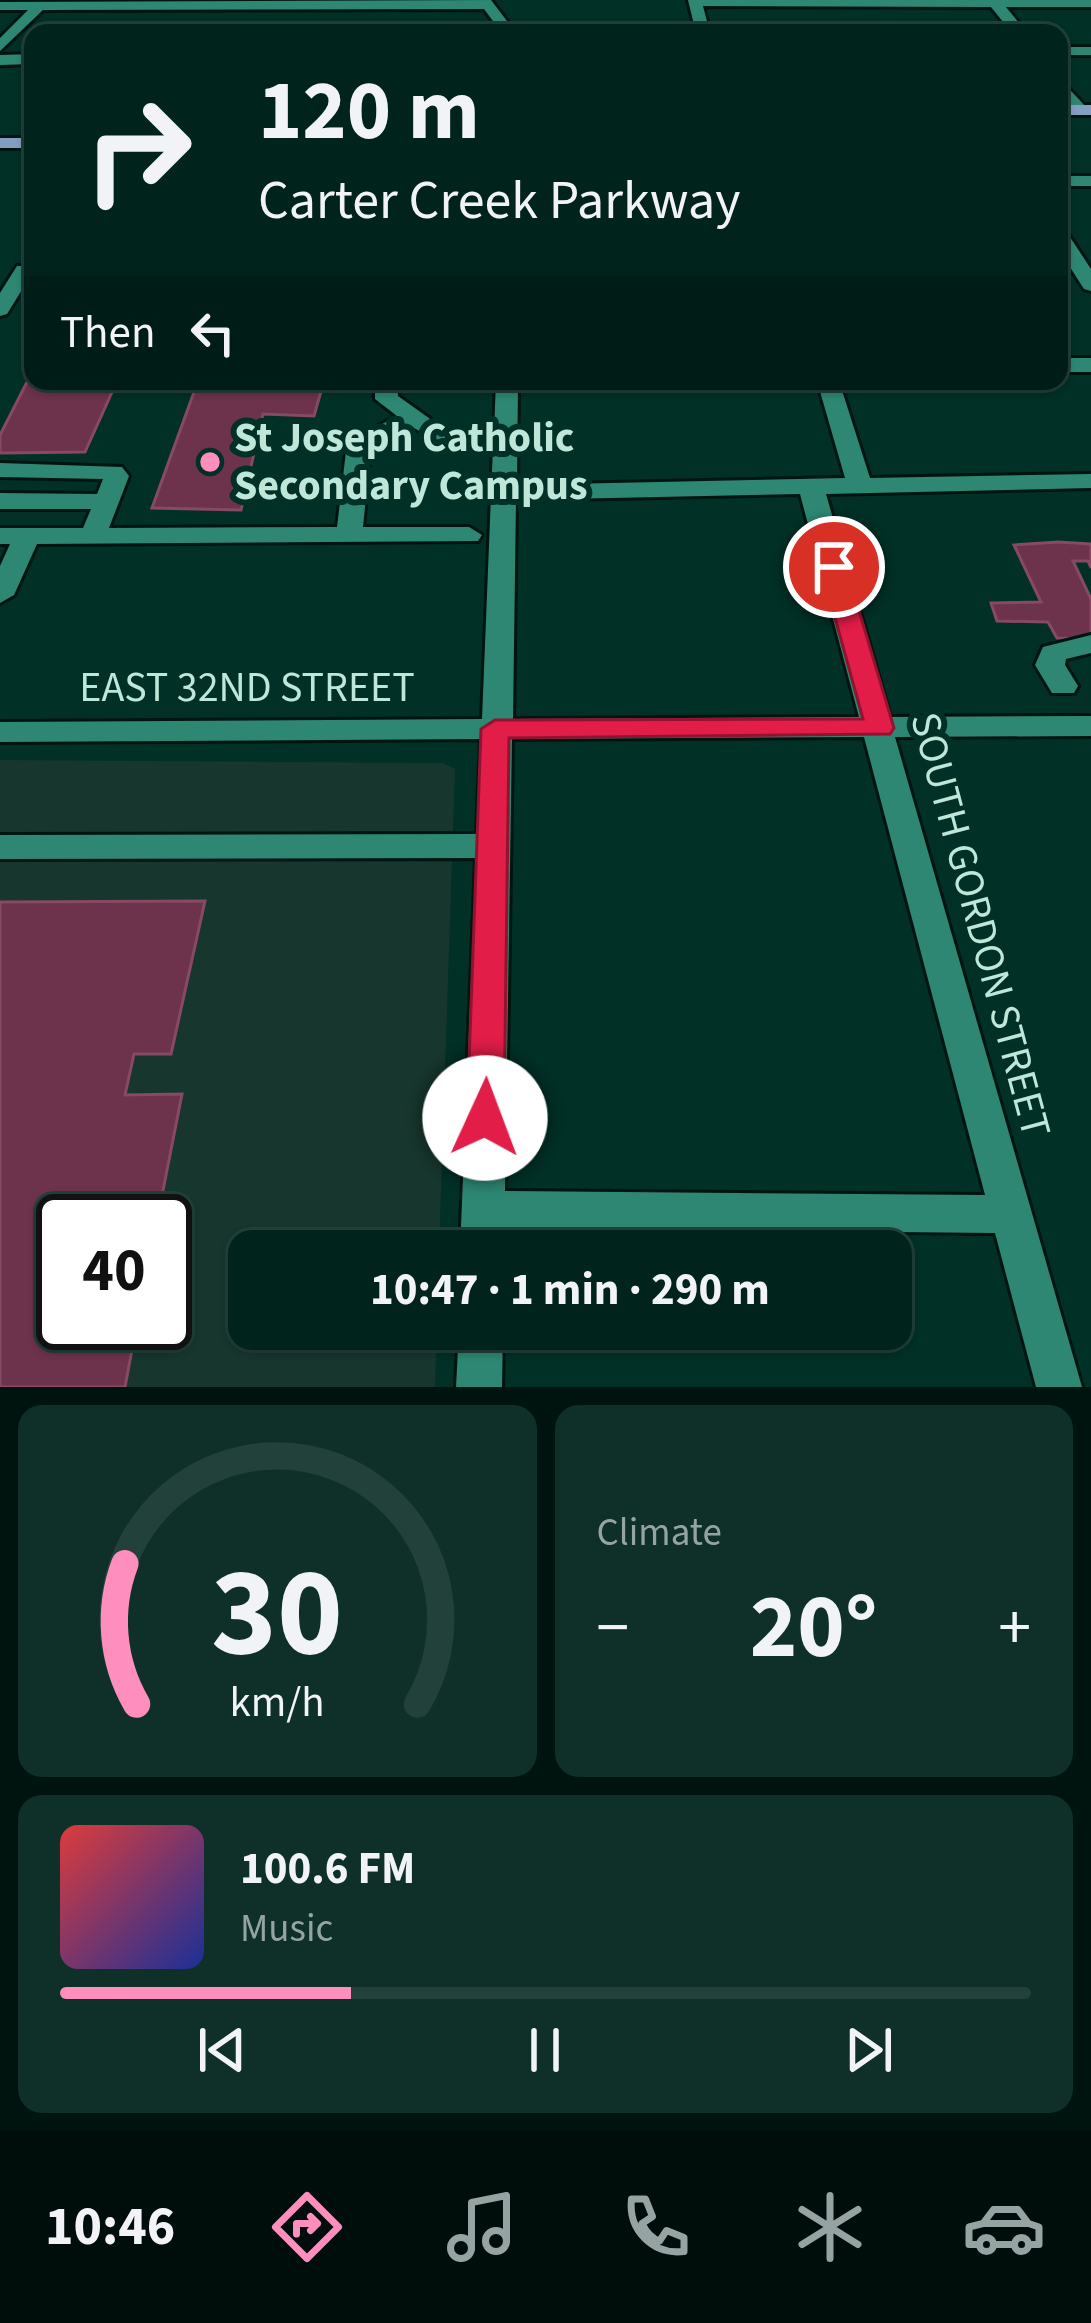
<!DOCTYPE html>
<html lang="en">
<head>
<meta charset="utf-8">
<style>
	:root { --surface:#00241c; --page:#0e3029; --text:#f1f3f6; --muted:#95a4a3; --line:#22413b; --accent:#fe8ebd }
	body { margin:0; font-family:"Source Sans 3",sans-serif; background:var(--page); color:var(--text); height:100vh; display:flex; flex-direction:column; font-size:45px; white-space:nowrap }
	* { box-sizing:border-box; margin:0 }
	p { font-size:39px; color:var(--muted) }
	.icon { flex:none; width:66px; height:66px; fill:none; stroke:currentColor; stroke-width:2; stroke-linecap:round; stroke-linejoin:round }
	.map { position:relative; height:1387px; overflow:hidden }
	.details { display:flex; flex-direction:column; gap:18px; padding:18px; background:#00140f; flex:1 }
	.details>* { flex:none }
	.top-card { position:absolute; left:24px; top:24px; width:1044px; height:366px; border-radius:24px; box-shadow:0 3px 9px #0004,0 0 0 3px var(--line); background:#00241c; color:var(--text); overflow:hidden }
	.speed { position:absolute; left:36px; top:1194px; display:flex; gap:24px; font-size:60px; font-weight:700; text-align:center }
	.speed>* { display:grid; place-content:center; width:156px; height:156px; border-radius:50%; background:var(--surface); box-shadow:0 3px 9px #0004,0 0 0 3px var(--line); line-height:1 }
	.speed .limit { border:6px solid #111; border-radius:18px; background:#fff; color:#111 }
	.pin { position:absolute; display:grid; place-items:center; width:102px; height:102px; color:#fff; margin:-51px; border:6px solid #fff; border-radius:50%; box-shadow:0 3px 12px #0007 }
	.me { position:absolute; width:132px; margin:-66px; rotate:2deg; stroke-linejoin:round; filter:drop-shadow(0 0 9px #0008) }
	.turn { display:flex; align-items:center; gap:42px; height:252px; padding:0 36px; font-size:54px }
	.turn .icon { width:156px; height:156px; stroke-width:2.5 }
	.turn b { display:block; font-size:84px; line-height:102px }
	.then { display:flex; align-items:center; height:114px; padding:0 36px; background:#0003; gap:24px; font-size:45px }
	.big { font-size:90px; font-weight:700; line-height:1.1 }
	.details .card { flex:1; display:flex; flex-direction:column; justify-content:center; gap:18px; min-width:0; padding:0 42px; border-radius:24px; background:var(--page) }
	.details .dial { align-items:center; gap:0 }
	.dial svg { height:312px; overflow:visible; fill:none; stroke:var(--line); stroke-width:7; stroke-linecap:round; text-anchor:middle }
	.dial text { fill:var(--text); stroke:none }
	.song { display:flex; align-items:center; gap:36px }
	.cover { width:144px; height:144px; border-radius:18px; background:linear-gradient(135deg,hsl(0 70% 55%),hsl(230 70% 35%)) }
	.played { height:12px; border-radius:6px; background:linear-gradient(90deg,var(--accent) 30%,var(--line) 30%) }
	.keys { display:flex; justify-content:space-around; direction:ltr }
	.heat { display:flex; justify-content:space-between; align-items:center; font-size:66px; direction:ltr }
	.details .tiles { flex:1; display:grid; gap:18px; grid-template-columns:1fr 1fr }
	.card:last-child { grid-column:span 2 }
	.trip { position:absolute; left:228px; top:1230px; width:684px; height:120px; border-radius:24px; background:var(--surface); box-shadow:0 3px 9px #0004,0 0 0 3px var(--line); font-weight:700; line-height:120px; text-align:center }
	.menu { display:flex; height:192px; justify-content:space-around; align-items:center; background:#000e0b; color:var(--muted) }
	.menu .icon { width:84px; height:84px }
	.menu .on { color:var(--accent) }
	.menu b { font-size:54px; color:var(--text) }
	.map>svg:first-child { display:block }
	.built { fill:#17362e; fill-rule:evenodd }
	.building { fill:#6d324c; stroke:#874963; stroke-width:3 }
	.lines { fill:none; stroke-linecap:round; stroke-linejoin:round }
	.minor-casing { stroke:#00150f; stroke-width:6 }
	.major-casing { stroke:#00150f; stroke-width:6 }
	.minor { fill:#2d8773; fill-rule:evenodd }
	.major { fill:#839ec0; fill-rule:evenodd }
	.route { fill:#e11d48; stroke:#92132f; stroke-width:3 }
	.poi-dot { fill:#fe8ebd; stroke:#003026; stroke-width:4.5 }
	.labels { text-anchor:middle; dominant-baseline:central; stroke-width:12; stroke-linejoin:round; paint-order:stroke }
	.poi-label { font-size:42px; font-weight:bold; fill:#bee6d9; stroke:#003026; text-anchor:start }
	.street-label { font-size:42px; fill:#bee6d9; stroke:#003026 }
</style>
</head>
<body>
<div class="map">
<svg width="1091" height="1387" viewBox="0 0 1091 1387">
	<rect width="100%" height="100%" fill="#003026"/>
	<path class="built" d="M0 760 443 763 455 769 439 1251H249V1329H437L435 1387H0ZM63 1221H165V1323H63Z"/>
	<g class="building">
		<polygon points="30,376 33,381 117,381 85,452 0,453 0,435"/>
		<polygon points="198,381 324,381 314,416 263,414 241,510 152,508"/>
		<polygon points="1058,542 1091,544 1091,568 1088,561 1073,561 1091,599 1091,639 1057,638 1048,622 997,621 991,603 1041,602 1014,545"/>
		<polygon points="205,901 171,1054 134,1054 125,1095 182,1094 157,1221 63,1221 63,1323 137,1323 125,1387 0,1387 0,902"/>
	</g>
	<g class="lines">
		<defs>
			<g id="minor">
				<polygon points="491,0 516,33 502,33 484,9 43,10 0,51 0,38 28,10 0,10 0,2"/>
				<polygon points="688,0 1091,0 1091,7 1006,7 1027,33 1012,33 991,7 703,6 710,33 696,33"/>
				<rect x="1059" y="47" width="32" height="8"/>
				<polygon points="33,54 33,64 0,65 0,55"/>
				<polygon points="1059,78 1086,107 1086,113 1074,113 1059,94"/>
				<rect x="1059" y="176" width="32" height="10"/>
				<polygon points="1059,229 1066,231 1091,269 1091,291 1084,289 1059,250"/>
				<polygon points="17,266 31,266 33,272 7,314 0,316 0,293"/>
				<rect x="1059" y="358" width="32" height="14"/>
				<path d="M375 381H397L398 396 440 426 494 432 496 381H518L517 485 845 478 817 381H839L870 478 1091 474V488L826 494 890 717 1091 716V736L895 737 1082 1387H1036L995 1233 504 1228V1251H460L476 858 0 859V835L477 834 481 739 0 742V722L482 719 493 446 434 439 412 427 371 447 363 527H469L482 535 478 541 37 544 14 595 0 603V566L10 544H0V528H83L91 509H0V493L97 494 103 479 0 477V463L122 467 129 476 109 528 337 527 347 443 397 416 375 399ZM800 494 859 717 513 719 516 500ZM864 737 985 1195 505 1191 512 739Z"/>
				<polygon points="1091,635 1091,653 1066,659 1065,665 1078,686 1074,693 1052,693 1035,665 1043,647"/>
				<polygon points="459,1329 503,1329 502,1387 456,1387"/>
			</g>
			<g id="major">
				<rect x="1059" y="105" width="32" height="10"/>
				<rect x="0" y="138" width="33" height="10"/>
			</g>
		</defs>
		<use href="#minor" class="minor-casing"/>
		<use href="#major" class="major-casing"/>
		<use href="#minor" class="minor"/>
		<use href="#major" class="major"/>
	</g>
	<polygon class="route" points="834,560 846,567 894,728 890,734 509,738 504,1118 498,1129 485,1134 473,1129 467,1118 481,729 495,720 863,719 821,567"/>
	<circle class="poi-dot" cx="210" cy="462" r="12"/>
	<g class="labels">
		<g class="poi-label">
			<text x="234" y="438">St Joseph Catholic<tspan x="234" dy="48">Secondary Campus</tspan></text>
		</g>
		<g class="street-label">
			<text x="247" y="688">EAST 32ND STREET</text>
			<text transform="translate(980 925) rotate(75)">SOUTH GORDON STREET</text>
		</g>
	</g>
</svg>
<div class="speed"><div class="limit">40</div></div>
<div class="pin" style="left:834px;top:567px;background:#d93025"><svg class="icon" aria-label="arrive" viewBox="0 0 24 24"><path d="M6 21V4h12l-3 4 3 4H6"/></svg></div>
<svg class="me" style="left:485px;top:1118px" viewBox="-20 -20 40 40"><circle r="19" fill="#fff"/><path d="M0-13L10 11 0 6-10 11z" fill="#e11d48"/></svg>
<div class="trip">10:47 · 1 min · 290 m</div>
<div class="top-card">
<div class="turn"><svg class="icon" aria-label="right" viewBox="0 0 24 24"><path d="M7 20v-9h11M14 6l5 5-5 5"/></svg><div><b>120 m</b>Carter Creek Parkway</div></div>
<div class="then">Then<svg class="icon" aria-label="left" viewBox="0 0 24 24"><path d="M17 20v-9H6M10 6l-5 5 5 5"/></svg></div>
</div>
</div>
<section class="details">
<div class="tiles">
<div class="card dial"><svg viewBox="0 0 100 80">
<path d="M14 69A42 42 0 1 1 86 69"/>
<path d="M14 69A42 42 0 0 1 11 33" stroke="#fe8ebd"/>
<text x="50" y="56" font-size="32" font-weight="700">30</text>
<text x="50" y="72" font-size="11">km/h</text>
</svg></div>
<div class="card"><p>Climate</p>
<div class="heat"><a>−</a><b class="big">20°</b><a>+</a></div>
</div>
<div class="card">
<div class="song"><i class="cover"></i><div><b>100.6 FM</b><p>Music</p></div></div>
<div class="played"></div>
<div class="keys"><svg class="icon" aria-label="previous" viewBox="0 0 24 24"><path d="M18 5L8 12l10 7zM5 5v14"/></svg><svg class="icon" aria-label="pause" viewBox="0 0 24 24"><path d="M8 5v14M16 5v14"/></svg><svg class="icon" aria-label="next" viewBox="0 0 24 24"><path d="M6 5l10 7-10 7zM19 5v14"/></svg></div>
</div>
</div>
</section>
<nav class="menu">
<b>10:46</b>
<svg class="icon on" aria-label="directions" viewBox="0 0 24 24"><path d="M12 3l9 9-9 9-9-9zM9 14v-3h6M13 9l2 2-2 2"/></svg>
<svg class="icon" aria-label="music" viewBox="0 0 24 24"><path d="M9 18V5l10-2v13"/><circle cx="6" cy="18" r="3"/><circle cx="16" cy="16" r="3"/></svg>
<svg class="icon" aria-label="phone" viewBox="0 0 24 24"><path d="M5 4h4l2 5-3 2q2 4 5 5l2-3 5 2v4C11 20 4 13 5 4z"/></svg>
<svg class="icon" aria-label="climate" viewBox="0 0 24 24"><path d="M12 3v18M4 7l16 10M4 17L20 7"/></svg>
<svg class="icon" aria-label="car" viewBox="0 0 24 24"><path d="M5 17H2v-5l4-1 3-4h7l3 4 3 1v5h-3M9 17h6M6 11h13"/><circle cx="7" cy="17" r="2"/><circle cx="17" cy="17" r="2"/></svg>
</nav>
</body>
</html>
